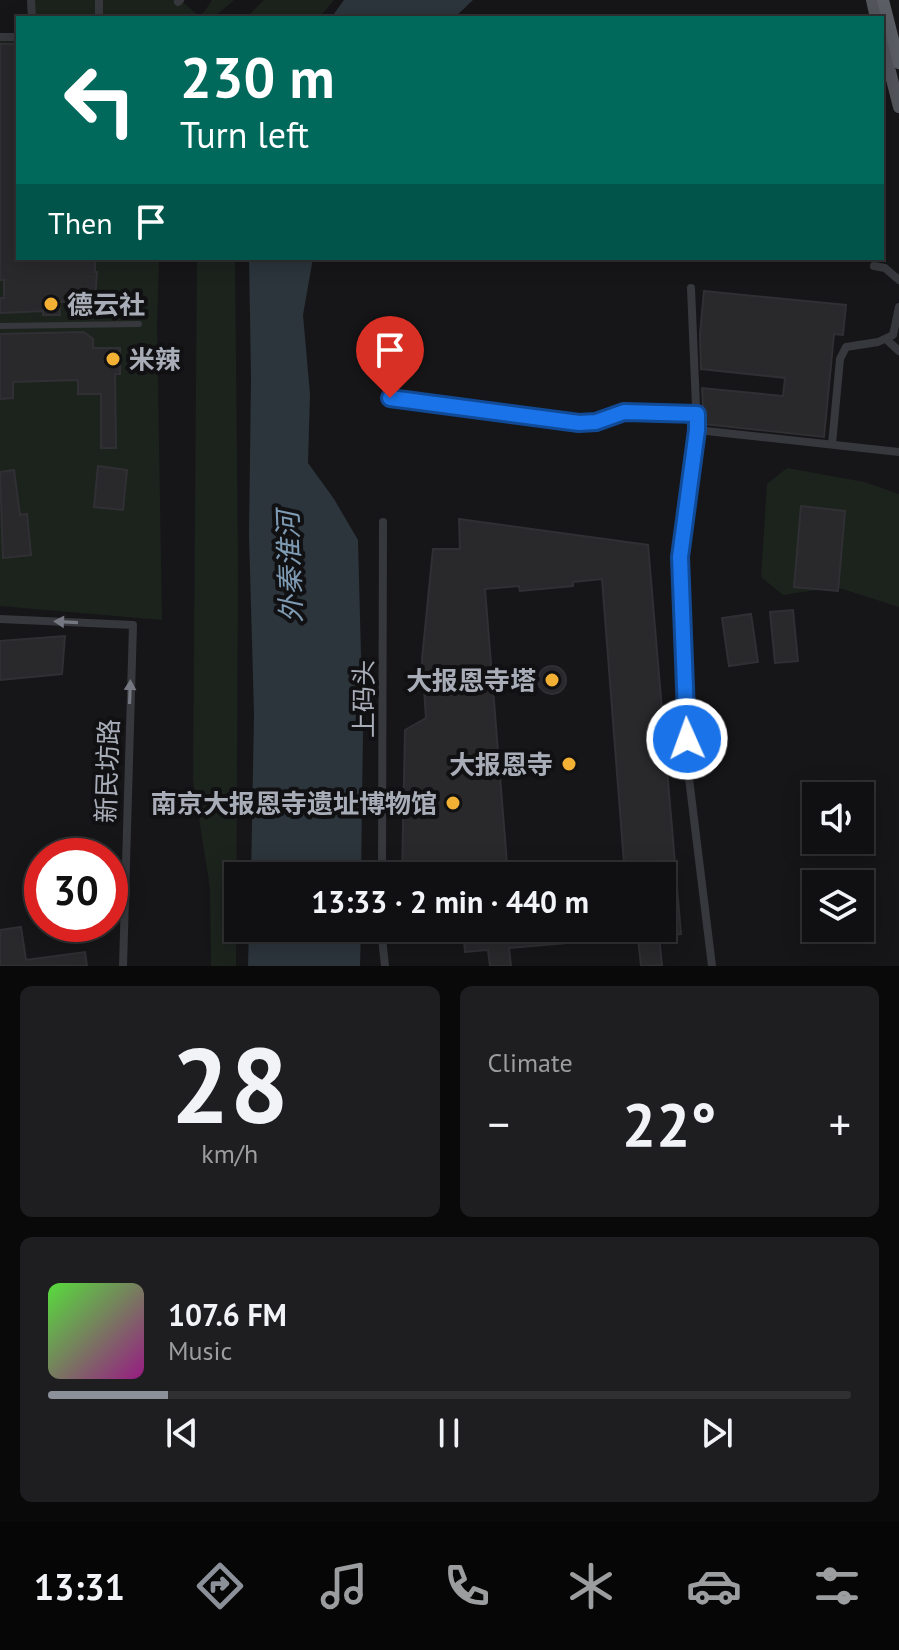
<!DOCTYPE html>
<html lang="en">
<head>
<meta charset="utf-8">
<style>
	:root { --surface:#101012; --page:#1e1e20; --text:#f1f3f6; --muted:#9c9d9f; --line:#303032; --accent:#8c9099 }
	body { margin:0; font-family:"PT Sans","Noto Sans SC",sans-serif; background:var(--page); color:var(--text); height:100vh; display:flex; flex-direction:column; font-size:30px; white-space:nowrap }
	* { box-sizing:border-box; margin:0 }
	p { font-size:26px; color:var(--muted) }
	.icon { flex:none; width:44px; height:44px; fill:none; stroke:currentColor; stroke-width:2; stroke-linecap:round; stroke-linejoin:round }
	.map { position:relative; height:966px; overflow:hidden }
	.sheet { display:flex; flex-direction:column; gap:20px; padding:20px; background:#09090a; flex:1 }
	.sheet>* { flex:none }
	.hud { position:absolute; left:16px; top:16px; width:868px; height:244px; border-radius:0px; box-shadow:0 4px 20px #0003,0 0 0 2px var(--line); background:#00695c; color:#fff; overflow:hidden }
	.fabs { position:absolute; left:802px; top:782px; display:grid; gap:16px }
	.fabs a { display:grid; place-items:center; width:72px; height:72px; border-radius:0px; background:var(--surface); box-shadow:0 4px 20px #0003,0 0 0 2px var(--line); font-size:40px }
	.speed { position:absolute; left:24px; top:838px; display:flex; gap:16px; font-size:40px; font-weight:700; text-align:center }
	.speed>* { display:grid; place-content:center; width:104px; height:104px; border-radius:50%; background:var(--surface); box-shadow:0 4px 20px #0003,0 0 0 2px var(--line); line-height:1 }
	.speed .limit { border:12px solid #d22; background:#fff; color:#111 }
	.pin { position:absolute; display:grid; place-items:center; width:68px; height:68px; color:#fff; margin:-82px -34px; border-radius:50% 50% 50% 0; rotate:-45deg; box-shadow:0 0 8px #0007 }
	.pin .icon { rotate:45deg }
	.me { position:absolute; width:88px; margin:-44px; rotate:358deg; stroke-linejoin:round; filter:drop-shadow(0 0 6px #0008) }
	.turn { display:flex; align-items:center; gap:28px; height:168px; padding:0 32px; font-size:36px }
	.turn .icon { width:104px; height:104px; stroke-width:2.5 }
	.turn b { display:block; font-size:56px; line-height:68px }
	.then { display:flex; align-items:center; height:76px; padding:0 32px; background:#0003; gap:16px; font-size:30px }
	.big { font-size:60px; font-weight:800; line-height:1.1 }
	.sheet .card { flex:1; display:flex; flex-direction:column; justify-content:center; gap:12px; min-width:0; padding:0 28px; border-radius:12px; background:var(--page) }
	.sheet .dial { align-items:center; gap:0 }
	.dial b { font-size:104px; line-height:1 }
	.song { display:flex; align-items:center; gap:24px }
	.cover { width:96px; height:96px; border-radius:12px; background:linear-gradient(135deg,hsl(110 70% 55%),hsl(310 70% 35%)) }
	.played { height:8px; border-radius:4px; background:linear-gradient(90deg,var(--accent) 15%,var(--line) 15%) }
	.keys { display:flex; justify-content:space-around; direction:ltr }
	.heat { display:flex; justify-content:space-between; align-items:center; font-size:44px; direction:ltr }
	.sheet .tiles { flex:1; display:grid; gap:20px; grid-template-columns:1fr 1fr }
	.card:last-child { grid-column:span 2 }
	.trip { position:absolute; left:224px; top:862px; width:452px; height:80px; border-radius:0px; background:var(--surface); box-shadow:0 4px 20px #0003,0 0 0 2px var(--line); font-weight:800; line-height:80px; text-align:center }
	.menu { display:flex; height:128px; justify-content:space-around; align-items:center; background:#060607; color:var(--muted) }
	.menu .icon { width:56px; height:56px }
	.menu .current { color:var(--accent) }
	.menu b { font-size:36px; color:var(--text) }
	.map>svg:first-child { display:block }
	.green { fill:#1c231d }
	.water { fill:#2c353c }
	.building { fill:#29292c; stroke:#303034; stroke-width:2 }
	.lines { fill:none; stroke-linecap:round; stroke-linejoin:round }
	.pedestrian { stroke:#37383d; stroke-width:6 }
	.minor { stroke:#37383d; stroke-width:8 }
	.primary { stroke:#53555c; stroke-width:12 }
	.trunk { stroke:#5b5e65; stroke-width:12 }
	.oneway { fill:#757881 }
	.route-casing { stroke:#114b97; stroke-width:20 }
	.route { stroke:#1a73e8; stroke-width:14 }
	.poi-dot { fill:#f2b134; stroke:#111113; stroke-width:3 }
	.labels { text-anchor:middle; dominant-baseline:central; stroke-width:8; stroke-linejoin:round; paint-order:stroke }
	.poi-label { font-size:26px; font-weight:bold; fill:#a8adb8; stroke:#111113; text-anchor:end }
	.street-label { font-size:26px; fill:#a8adb8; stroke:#111113 }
	.water-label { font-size:28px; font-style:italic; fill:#7f9bb3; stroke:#111113 }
</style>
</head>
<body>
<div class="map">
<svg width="899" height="966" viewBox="0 0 899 966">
	<rect width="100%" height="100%" fill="#161618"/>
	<g class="green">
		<polygon points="27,0 180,0 199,16 205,11 212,0 234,0 213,18 28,18"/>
		<polygon points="264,0 334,0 319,18 246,18"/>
		<polygon points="0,34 18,34 18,258 159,258 157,326 162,620 0,606"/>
		<polygon points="197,258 235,258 238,570 236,966 211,966 210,888 193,780"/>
		<polygon points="787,468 864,482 899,494 899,607 836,587 783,595 761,577 767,484"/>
	</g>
	<g class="water">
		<polygon points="344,0 473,0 454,18 331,18"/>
		<polygon points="249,258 313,258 303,315 310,394 308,463 334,499 358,540 363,732 361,876 251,876 254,714 249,535 251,377"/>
		<polygon points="249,928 361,928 360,966 248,966"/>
	</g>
	<g class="building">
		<polygon points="0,44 18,44 18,258 95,258 95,272 97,272 95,301 59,302 60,315 43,315 43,311 0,313 0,298 4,298 4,280 0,280"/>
		<polygon points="704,291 846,305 843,335 834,334 824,437 704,424 702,388 783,396 785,378 701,369 700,334"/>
		<polygon points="84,332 93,339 93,348 120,348 120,374 115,374 116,448 101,448 101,394 78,394 78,380 13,382 13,398 0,399 0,334"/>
		<polygon points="98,466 127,470 123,510 94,507"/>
		<polygon points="14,470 20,515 27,514 31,555 3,558 0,472"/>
		<polygon points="801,506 845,511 838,591 794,587"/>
		<polygon points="459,519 648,545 681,934 659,936 662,965 641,966 638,937 509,948 511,966 490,966 488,950 465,952 463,928 662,928 662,876 625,876 602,579 573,582 573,586 520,591 519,586 485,589 508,876 402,876 405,730 426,718 422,659 433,549 460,549"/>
		<polygon points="793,610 798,661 775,663 770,612"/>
		<polygon points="751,614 758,662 729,666 722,618"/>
		<polygon points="65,636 62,674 0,680 0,641"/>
		<circle cx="552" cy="680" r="14"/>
		<polygon points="21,927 26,960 85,952 87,966 0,966 0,930"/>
	</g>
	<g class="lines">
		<polyline class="pedestrian" points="0,326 139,324"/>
		<g class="minor">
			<polyline points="31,0 32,18"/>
			<polyline points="178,2 180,0"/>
			<polyline points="99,18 99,0"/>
			<polyline points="0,37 18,37"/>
			<polyline points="874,266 885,268 899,280"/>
			<polyline points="691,288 697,430 680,557 688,770 712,966"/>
			<polyline points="886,339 899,351"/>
			<polyline points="390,398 579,423 596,422 624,412 697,414"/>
			<polyline points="697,430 899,452"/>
			<polyline points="832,444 840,359 846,347 878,342 893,335 899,307"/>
			<polyline points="0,619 133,625 123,966"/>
			<polyline points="382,876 383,522"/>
			<polyline points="381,928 385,966"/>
		</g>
		<g class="primary">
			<polyline points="872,0 876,18"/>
			<polyline points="882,40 899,107"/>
		</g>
		<polyline class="trunk" points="883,0 899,63"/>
	</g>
	<defs><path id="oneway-solid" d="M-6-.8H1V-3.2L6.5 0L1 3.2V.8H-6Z" transform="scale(2)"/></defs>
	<g class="oneway">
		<use href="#oneway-solid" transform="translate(66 622) rotate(-177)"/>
		<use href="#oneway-solid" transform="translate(130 692) rotate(-88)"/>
	</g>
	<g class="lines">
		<defs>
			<polyline id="route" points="390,398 579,423 596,422 624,412 697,414 697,430 680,557 687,739"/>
		</defs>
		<use href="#route" class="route-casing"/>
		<use href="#route" class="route"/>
	</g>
	<g class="poi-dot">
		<circle cx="51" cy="304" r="8"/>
		<circle cx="113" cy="359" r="8"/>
		<circle cx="552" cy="680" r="8"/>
		<circle cx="569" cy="764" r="8"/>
		<circle cx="453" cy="803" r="8"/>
	</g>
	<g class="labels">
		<g class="poi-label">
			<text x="67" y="304" text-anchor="start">德云社</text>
			<text x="129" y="359" text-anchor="start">米辣</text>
			<text x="536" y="680">大报恩寺塔</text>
			<text x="553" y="764">大报恩寺</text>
			<text x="437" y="803">南京大报恩寺遗址博物馆</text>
		</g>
		<g class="street-label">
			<text transform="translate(363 699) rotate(-90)">上码头</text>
			<text transform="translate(107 771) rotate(-88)">新民坊路</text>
		</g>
		<g class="water-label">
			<text transform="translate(289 567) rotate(-92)">外秦淮河</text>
		</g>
	</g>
</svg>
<div class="fabs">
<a><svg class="icon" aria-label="sound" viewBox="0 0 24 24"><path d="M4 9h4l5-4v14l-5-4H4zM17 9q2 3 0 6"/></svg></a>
<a><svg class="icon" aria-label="layers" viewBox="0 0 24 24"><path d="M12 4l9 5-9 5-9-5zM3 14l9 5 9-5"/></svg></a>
</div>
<div class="speed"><div class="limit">30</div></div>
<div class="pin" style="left:390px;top:398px;background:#d93025"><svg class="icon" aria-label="arrive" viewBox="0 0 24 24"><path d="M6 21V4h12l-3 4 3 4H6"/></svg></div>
<svg class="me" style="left:687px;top:739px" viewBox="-20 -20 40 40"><circle r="17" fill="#1a73e8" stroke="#fff" stroke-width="3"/><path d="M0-11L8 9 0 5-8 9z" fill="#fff"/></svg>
<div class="trip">13:33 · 2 min · 440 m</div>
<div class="hud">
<div class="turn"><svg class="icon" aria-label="left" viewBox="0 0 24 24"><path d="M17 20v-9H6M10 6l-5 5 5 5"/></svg><div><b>230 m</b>Turn left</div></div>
<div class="then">Then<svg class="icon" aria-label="arrive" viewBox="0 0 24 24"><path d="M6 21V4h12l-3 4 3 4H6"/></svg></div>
</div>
</div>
<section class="sheet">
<div class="tiles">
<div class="card dial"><b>28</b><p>km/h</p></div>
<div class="card"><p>Climate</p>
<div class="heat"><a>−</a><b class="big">22°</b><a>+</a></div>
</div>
<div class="card">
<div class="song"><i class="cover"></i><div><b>107.6 FM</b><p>Music</p></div></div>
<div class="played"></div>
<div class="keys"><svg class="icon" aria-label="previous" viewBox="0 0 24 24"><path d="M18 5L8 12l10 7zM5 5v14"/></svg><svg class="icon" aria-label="pause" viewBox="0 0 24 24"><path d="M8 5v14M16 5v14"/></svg><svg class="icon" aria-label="next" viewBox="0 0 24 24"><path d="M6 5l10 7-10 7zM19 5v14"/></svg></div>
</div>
</div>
</section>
<nav class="menu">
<b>13:31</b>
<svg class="icon current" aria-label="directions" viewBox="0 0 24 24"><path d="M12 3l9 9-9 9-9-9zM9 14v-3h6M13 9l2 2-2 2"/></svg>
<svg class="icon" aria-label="music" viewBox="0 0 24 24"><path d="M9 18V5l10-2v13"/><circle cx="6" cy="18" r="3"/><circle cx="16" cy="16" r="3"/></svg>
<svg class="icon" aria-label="phone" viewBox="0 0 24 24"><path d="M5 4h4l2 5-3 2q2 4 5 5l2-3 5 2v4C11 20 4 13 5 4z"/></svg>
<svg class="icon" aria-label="climate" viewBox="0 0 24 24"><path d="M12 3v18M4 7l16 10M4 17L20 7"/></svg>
<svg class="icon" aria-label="car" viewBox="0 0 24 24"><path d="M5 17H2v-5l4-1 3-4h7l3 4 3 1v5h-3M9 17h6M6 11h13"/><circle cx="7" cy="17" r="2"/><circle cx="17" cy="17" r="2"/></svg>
<svg class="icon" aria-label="filters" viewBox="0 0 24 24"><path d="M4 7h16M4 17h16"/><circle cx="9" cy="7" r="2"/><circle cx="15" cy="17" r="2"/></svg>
</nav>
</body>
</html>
